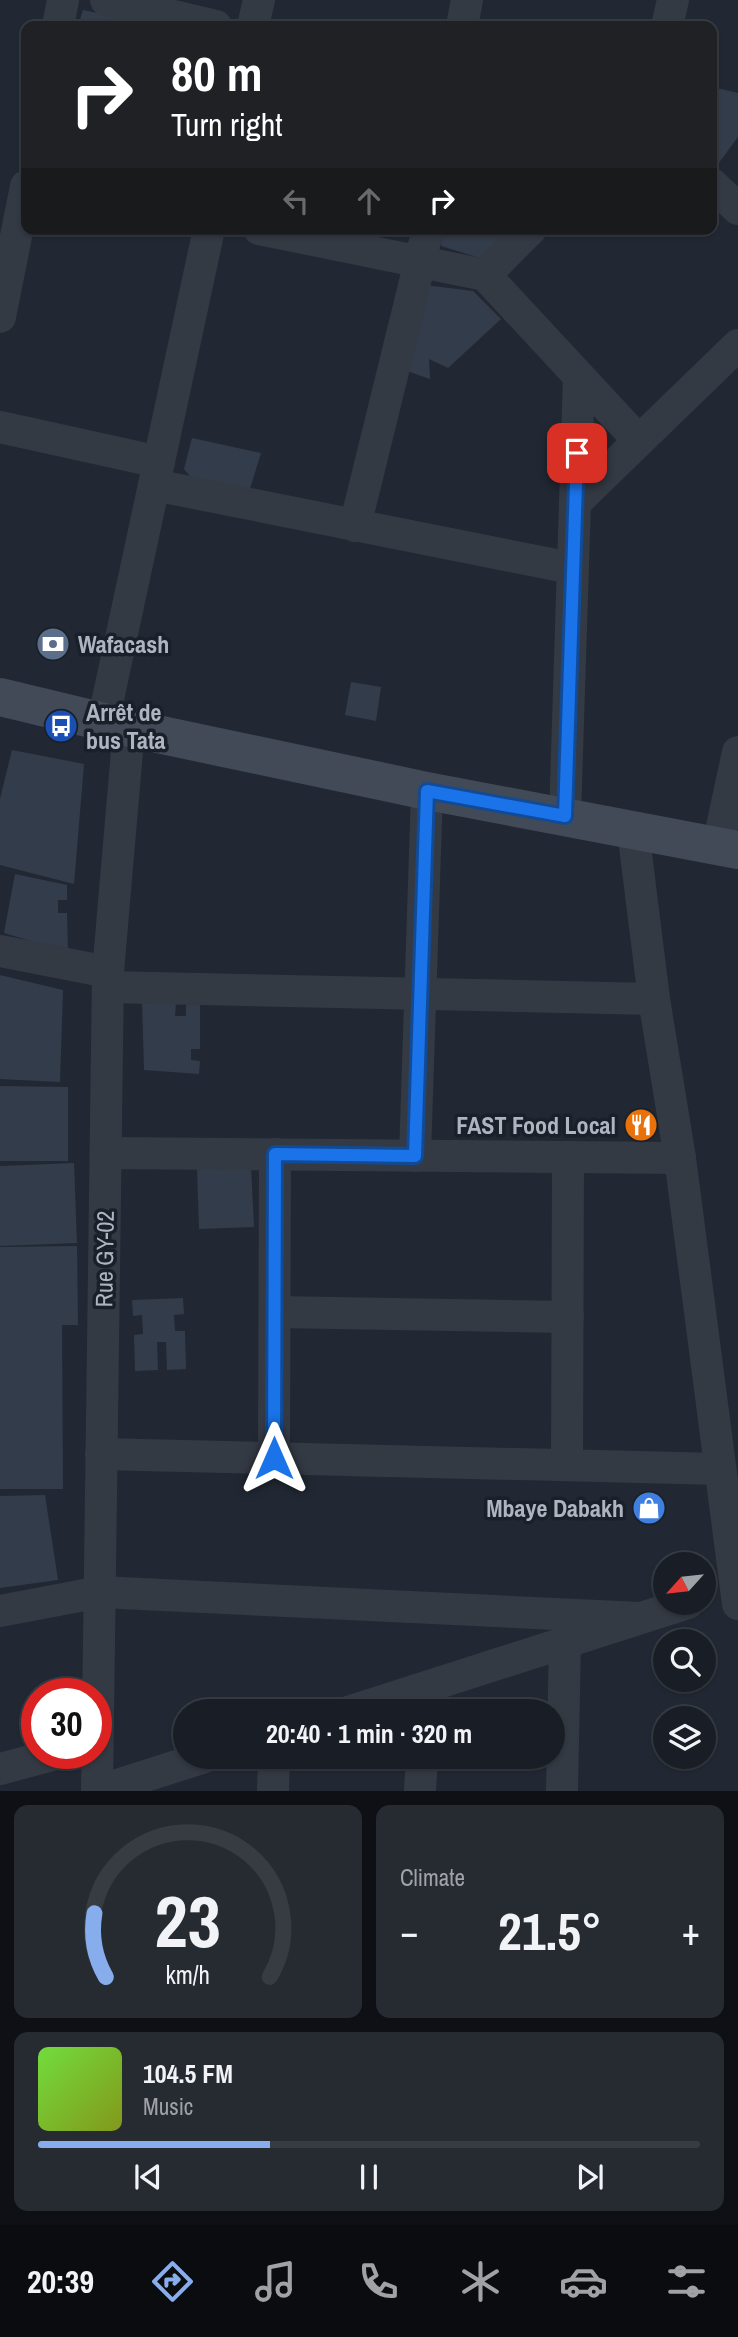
<!DOCTYPE html>
<html lang="en">
<head>
<meta charset="utf-8">
<style>
	:root { --surface:#191e26; --page:#262b32; --text:#f1f3f6; --muted:#9fa2a7; --line:#373c43; --accent:#87aded }
	body { margin:0; font-family:"Archivo Narrow",sans-serif; background:var(--page); color:var(--text); height:100vh; display:flex; flex-direction:column; font-size:26px; white-space:nowrap }
	* { box-sizing:border-box; margin:0 }
	p { font-size:23px; color:var(--muted) }
	.icon { flex:none; width:38px; height:38px; fill:none; stroke:currentColor; stroke-width:2; stroke-linecap:round; stroke-linejoin:round }
	.map { position:relative; height:1791px; overflow:hidden }
	.side { display:flex; flex-direction:column; gap:14px; padding:14px; background:#0e1015; flex:1 }
	.side>* { flex:none }
	.hud { position:absolute; left:21px; top:21px; width:696px; height:214px; border-radius:14px; box-shadow:0 2px 5px #0004,0 0 0 2px var(--line); background:#202124; color:#fff; overflow:hidden }
	.needle { width:46px; rotate:243deg }
	.tools { position:absolute; left:653px; top:1552px; display:grid; gap:14px }
	.tools a { display:grid; place-items:center; width:63px; height:63px; border-radius:50%; background:var(--surface); box-shadow:0 2px 5px #0004,0 0 0 2px var(--line); font-size:35px }
	.speed { position:absolute; left:21px; top:1678px; display:flex; gap:14px; font-size:35px; font-weight:700; text-align:center }
	.speed>* { display:grid; place-content:center; width:91px; height:91px; border-radius:50%; background:var(--surface); box-shadow:0 2px 5px #0004,0 0 0 2px var(--line); line-height:1 }
	.speed .limit { border:10px solid #d22; background:#fff; color:#111 }
	.pin { position:absolute; display:grid; place-items:center; width:60px; height:60px; color:#fff; margin:-30px; border-radius:14px; box-shadow:0 4px 10px #0006 }
	.me { position:absolute; width:77px; margin:-38px; rotate:0deg; stroke-linejoin:round; filter:drop-shadow(0 0 5px #0008) }
	.turn { display:flex; align-items:center; gap:24px; height:147px; padding:0 35px; font-size:32px }
	.turn .icon { width:91px; height:91px; stroke-width:2.5 }
	.turn b { display:block; font-size:49px; line-height:60px }
	.lanes { display:flex; align-items:center; height:66px; padding:0 35px; background:#0003; justify-content:center; gap:35px; direction:ltr }
	.lanes .off { opacity:.35 }
	.big { font-size:52px; font-weight:800; line-height:1.1 }
	.side .card { flex:1; display:flex; flex-direction:column; justify-content:center; gap:10px; min-width:0; padding:0 24px; border-radius:14px; background:var(--page) }
	.side .dial { align-items:center; gap:0 }
	.dial svg { height:182px; overflow:visible; fill:none; stroke:var(--line); stroke-width:7; stroke-linecap:round; text-anchor:middle }
	.dial text { fill:var(--text); stroke:none }
	.song { display:flex; align-items:center; gap:21px }
	.cover { width:84px; height:84px; border-radius:10px; background:linear-gradient(135deg,hsl(100 70% 55%),hsl(70 70% 35%)) }
	.played { height:7px; border-radius:4px; background:linear-gradient(90deg,var(--accent) 35%,var(--line) 35%) }
	.keys { display:flex; justify-content:space-around; direction:ltr }
	.heat { display:flex; justify-content:space-between; align-items:center; font-size:38px; direction:ltr }
	.side .tiles { flex:1; display:grid; gap:14px; grid-template-columns:1fr 1fr }
	.card:last-child { grid-column:span 2 }
	.trip { position:absolute; left:173px; top:1699px; width:392px; height:70px; border-radius:35px; background:var(--surface); box-shadow:0 2px 5px #0004,0 0 0 2px var(--line); font-weight:800; line-height:70px; text-align:center }
	.menu { display:flex; height:112px; justify-content:space-around; align-items:center; background:#0a0c0f; color:var(--muted) }
	.menu .icon { width:49px; height:49px }
	.menu .on { color:var(--accent) }
	.menu b { font-size:32px; color:var(--text) }
	.map>svg:first-child { display:block }
	.building { fill:#333c4a }
	.lines { fill:none; stroke-linecap:round; stroke-linejoin:round }
	.street { stroke:#343a44; stroke-width:32 }
	.secondary { stroke:#424a57; stroke-width:38 }
	.route-casing { stroke:#114b97; stroke-width:18 }
	.route { stroke:#1a73e8; stroke-width:12 }
	.labels { text-anchor:middle; dominant-baseline:central; stroke-width:7; stroke-linejoin:round; paint-order:stroke }
	.poi-label { font-size:24px; font-weight:bold; fill:#aeb5c1; stroke:#192029; text-anchor:start }
	.street-label { font-size:24px; fill:#aeb5c1; stroke:#192029 }
</style>
</head>
<body>
<div class="map">
<svg width="738" height="1791" viewBox="0 0 738 1791">
	<rect width="100%" height="100%" fill="#212833"/>
	<g class="building">
		<polygon points="83,10 154,25 154,26 78,26"/>
		<polygon points="712,87 738,93 738,137 718,164 712,158"/>
		<polygon points="443,229 510,229 480,258 441,246"/>
		<polygon points="425,285 473,291 501,319 448,368 429,359 430,379 407,371"/>
		<polygon points="192,438 261,453 249,492 194,481 184,469"/>
		<polygon points="351,682 381,687 376,721 345,715"/>
		<polygon points="12,750 84,764 74,884 0,865 0,799"/>
		<polygon points="15,874 67,885 67,900 58,900 58,913 67,913 68,952 4,933"/>
		<polygon points="0,975 63,990 60,1082 0,1079"/>
		<polygon points="142,1002 176,1003 175,1016 186,1016 186,1003 200,1004 200,1049 191,1049 191,1060 200,1061 199,1074 144,1070"/>
		<polygon points="0,1086 68,1087 68,1161 0,1161"/>
		<polygon points="74,1163 77,1243 0,1246 0,1166"/>
		<polygon points="251,1165 254,1227 199,1229 197,1167"/>
		<polygon points="77,1246 78,1325 62,1325 63,1489 0,1489 0,1247"/>
		<polygon points="183,1298 184,1314 174,1315 175,1331 185,1331 186,1369 167,1370 166,1342 157,1342 158,1370 135,1371 134,1335 143,1334 142,1315 133,1316 132,1300"/>
		<polygon points="45,1495 58,1580 0,1588 0,1496"/>
	</g>
	<g class="lines">
		<g class="street">
			<polyline points="106,0 216,26"/>
			<polyline points="58,26 63,0"/>
			<polyline points="253,26 259,0"/>
			<polyline points="462,26 467,0"/>
			<polyline points="667,26 673,0"/>
			<polyline points="712,184 738,209"/>
			<polyline points="259,229 485,275 639,441"/>
			<polyline points="485,275 531,229"/>
			<polyline points="0,317 26,186"/>
			<polyline points="0,427 159,462"/>
			<polyline points="154,485 571,568"/>
			<polyline points="575,503 738,345"/>
			<polyline points="355,526 428,229"/>
			<polyline points="103,722 209,229"/>
			<polyline points="565,816 579,377"/>
			<polyline points="633,830 654,999 680,1158 738,1604"/>
			<polyline points="718,845 738,752"/>
			<polyline points="0,951 108,972"/>
			<polyline points="108,987 654,999"/>
			<polyline points="106,1153 680,1158"/>
			<polyline points="415,1156 427,791"/>
			<polyline points="275,1312 568,1317"/>
			<polyline points="101,1454 720,1469"/>
			<polyline points="274,1458 275,1154"/>
			<polyline points="567,1465 568,1157"/>
			<polyline points="0,1611 100,1592 640,1618"/>
			<polyline points="348,1712 688,1603"/>
			<polyline points="0,1769 56,1754"/>
			<polyline points="97,1791 108,972 129,728"/>
			<polyline points="98,1791 205,1757"/>
			<polyline points="273,1791 274,1757"/>
			<polyline points="420,1791 422,1757"/>
			<polyline points="562,1791 565,1642"/>
		</g>
		<polyline class="secondary" points="0,697 129,728 427,791 738,850"/>
	</g>
	<g class="lines">
		<defs>
			<polyline id="route" points="274,1458 275,1154 415,1156 427,791 565,816 577,453"/>
		</defs>
		<use href="#route" class="route-casing"/>
		<use href="#route" class="route"/>
	</g>
	<defs>
		<symbol id="bank-disc" viewBox="-11 -11 22 22"><circle r="9.5" fill="#5c6f8a" stroke="#192029"/><path d="M-6-4H6V4H-6ZM0-2.3a2.3 2.3 0 1 0 0 4.6a2.3 2.3 0 1 0 0-4.6Z" fill="#fff"/></symbol>
		<symbol id="bus-disc" viewBox="-11 -11 22 22"><circle r="9.5" fill="#1a4fb4" stroke="#192029"/><path d="M-5-6H5V4H4V6H2V4H-2V6H-4V4H-5ZM-3.5-4V0h7V-4ZM-3.5 1.2v1.5H-2V1.2ZM2 1.2v1.5H3.5V1.2Z" fill="#fff"/></symbol>
		<symbol id="restaurant-disc" viewBox="-11 -11 22 22"><circle r="9.5" fill="#e8710a" stroke="#192029"/><path d="M-5-6h1v4h1v-4h1v4h1v-4h1v5L-1.5 .5V6h-2V.5L-5-1ZM5-6V6H3V1.5H1.5Q1.5-4 5-6Z" fill="#fff"/></symbol>
		<symbol id="shop-disc" viewBox="-11 -11 22 22"><circle r="9.5" fill="#3f7fe0" stroke="#192029"/><path d="M-5-2.5h2.3a2.7 3.5 0 0 1 5.4 0H5L5.5 6h-11ZM-1.5-2.5h3a1.5 2.3 0 0 0-3 0Z" fill="#fff"/></symbol>
	</defs>
	<g fill-rule="evenodd">
		<use href="#bank-disc" x="34" y="625" width="38" height="38"/>
		<use href="#bus-disc" x="42" y="707" width="38" height="38"/>
		<use href="#restaurant-disc" x="622" y="1106" width="38" height="38"/>
		<use href="#shop-disc" x="630" y="1489" width="38" height="38"/>
	</g>
	<g class="labels">
		<g class="poi-label">
			<text x="78" y="644">Wafacash</text>
			<text x="86" y="712">Arrêt de<tspan x="86" dy="28">bus Tata</tspan></text>
			<text x="616" y="1125" text-anchor="end">FAST Food Local</text>
			<text x="624" y="1508" text-anchor="end">Mbaye Dabakh</text>
		</g>
		<g class="street-label">
			<text transform="translate(104 1259) rotate(-89)">Rue GY-02</text>
		</g>
	</g>
</svg>
<div class="tools">
<a><svg class="needle" viewBox="-14 -14 28 28"><path d="M0-13l5 13h-10z" fill="#e53935"/><path d="M0 13l5-13h-10z" fill="#9fa2a7"/></svg></a>
<a><svg class="icon" aria-label="search" viewBox="0 0 24 24"><circle cx="10" cy="10" r="6"/><path d="M15 15l6 6"/></svg></a>
<a><svg class="icon" aria-label="layers" viewBox="0 0 24 24"><path d="M12 4l9 5-9 5-9-5zM3 14l9 5 9-5"/></svg></a>
</div>
<div class="speed"><div class="limit">30</div></div>
<div class="pin" style="left:577px;top:453px;background:#d93025"><svg class="icon" aria-label="arrive" viewBox="0 0 24 24"><path d="M6 21V4h12l-3 4 3 4H6"/></svg></div>
<svg class="me" style="left:274px;top:1458px" viewBox="-20 -20 40 40"><path d="M0-17L14 15 0 8-14 15z" fill="#1a73e8" stroke="#fff" stroke-width="4"/></svg>
<div class="trip">20:40 · 1 min · 320 m</div>
<div class="hud">
<div class="turn"><svg class="icon" aria-label="right" viewBox="0 0 24 24"><path d="M7 20v-9h11M14 6l5 5-5 5"/></svg><div><b>80 m</b>Turn right</div></div>
<div class="lanes"><svg class="icon off" aria-label="left" viewBox="0 0 24 24"><path d="M17 20v-9H6M10 6l-5 5 5 5"/></svg><svg class="icon off" aria-label="ahead" viewBox="0 0 24 24"><path d="M12 20V5M6 11l6-6 6 6"/></svg><svg class="icon" aria-label="right" viewBox="0 0 24 24"><path d="M7 20v-9h11M14 6l5 5-5 5"/></svg></div>
</div>
</div>
<section class="side">
<div class="tiles">
<div class="card dial"><svg viewBox="0 0 100 80">
<path d="M14 69A42 42 0 1 1 86 69"/>
<path d="M14 69A42 42 0 0 1 9 41" stroke="#87aded"/>
<text x="50" y="56" font-size="32" font-weight="700">23</text>
<text x="50" y="72" font-size="11">km/h</text>
</svg></div>
<div class="card"><p>Climate</p>
<div class="heat"><a>−</a><b class="big">21.5°</b><a>+</a></div>
</div>
<div class="card">
<div class="song"><i class="cover"></i><div><b>104.5 FM</b><p>Music</p></div></div>
<div class="played"></div>
<div class="keys"><svg class="icon" aria-label="previous" viewBox="0 0 24 24"><path d="M18 5L8 12l10 7zM5 5v14"/></svg><svg class="icon" aria-label="pause" viewBox="0 0 24 24"><path d="M8 5v14M16 5v14"/></svg><svg class="icon" aria-label="next" viewBox="0 0 24 24"><path d="M6 5l10 7-10 7zM19 5v14"/></svg></div>
</div>
</div>
</section>
<nav class="menu">
<b>20:39</b>
<svg class="icon on" aria-label="directions" viewBox="0 0 24 24"><path d="M12 3l9 9-9 9-9-9zM9 14v-3h6M13 9l2 2-2 2"/></svg>
<svg class="icon" aria-label="music" viewBox="0 0 24 24"><path d="M9 18V5l10-2v13"/><circle cx="6" cy="18" r="3"/><circle cx="16" cy="16" r="3"/></svg>
<svg class="icon" aria-label="phone" viewBox="0 0 24 24"><path d="M5 4h4l2 5-3 2q2 4 5 5l2-3 5 2v4C11 20 4 13 5 4z"/></svg>
<svg class="icon" aria-label="climate" viewBox="0 0 24 24"><path d="M12 3v18M4 7l16 10M4 17L20 7"/></svg>
<svg class="icon" aria-label="car" viewBox="0 0 24 24"><path d="M5 17H2v-5l4-1 3-4h7l3 4 3 1v5h-3M9 17h6M6 11h13"/><circle cx="7" cy="17" r="2"/><circle cx="17" cy="17" r="2"/></svg>
<svg class="icon" aria-label="filters" viewBox="0 0 24 24"><path d="M4 7h16M4 17h16"/><circle cx="9" cy="7" r="2"/><circle cx="15" cy="17" r="2"/></svg>
</nav>
</body>
</html>
